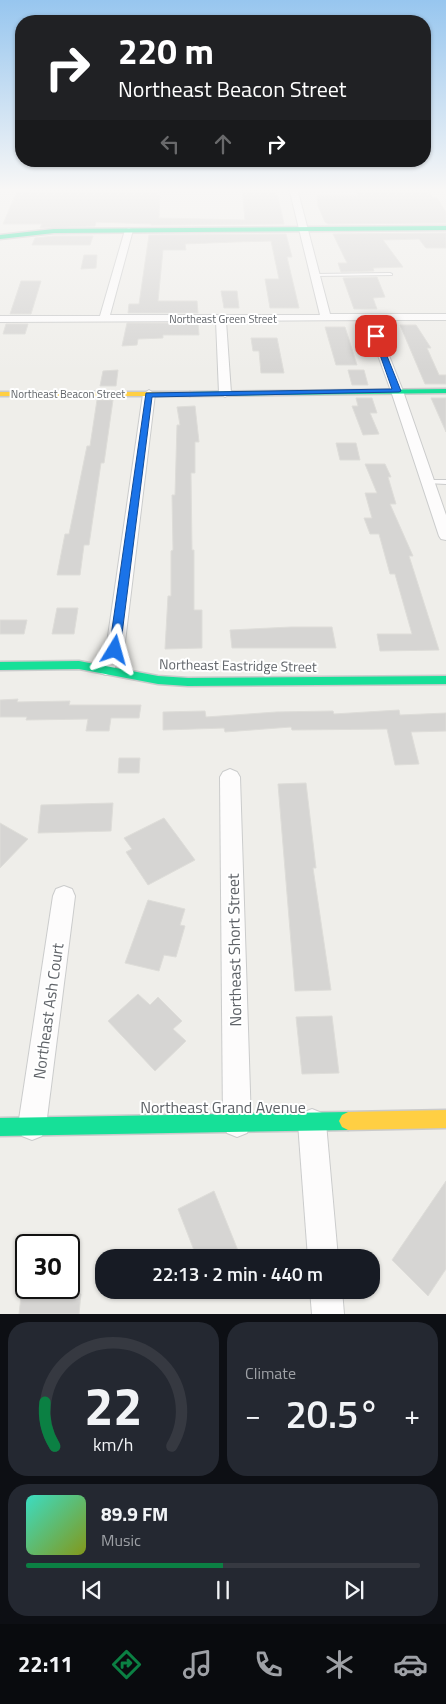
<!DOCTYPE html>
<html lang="en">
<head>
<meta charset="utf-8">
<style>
	:root { --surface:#171b24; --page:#242831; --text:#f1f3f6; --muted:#9ea1a6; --line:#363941; --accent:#0b8043 }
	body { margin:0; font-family:"Titillium Web",sans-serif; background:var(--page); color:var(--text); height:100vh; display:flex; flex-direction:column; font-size:19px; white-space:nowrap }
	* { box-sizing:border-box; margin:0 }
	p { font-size:16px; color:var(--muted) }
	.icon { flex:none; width:28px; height:28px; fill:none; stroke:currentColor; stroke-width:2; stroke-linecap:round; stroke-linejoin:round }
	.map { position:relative; height:1314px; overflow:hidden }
	.details { display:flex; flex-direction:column; gap:8px; padding:8px; background:#0d0f14; flex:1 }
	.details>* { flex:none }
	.hud { position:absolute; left:15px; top:15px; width:416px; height:152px; border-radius:20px; box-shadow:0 1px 4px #0004; background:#202124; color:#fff; overflow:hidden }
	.speed { position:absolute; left:15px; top:1234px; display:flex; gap:10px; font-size:25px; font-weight:700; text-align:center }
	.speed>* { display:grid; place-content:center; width:65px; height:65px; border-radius:50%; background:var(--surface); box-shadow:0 1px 4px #0004; line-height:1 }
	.speed .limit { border:2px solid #111; border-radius:8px; background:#fff; color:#111 }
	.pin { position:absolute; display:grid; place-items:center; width:42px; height:42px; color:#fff; margin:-21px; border-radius:10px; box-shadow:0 2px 8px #0006 }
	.me { position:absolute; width:55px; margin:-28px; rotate:8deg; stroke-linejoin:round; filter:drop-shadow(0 0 4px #0008) }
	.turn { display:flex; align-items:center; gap:18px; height:105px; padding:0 20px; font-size:22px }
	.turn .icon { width:65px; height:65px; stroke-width:2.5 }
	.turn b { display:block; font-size:35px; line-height:42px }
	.lanes { display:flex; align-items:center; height:48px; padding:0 20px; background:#0003; justify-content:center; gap:25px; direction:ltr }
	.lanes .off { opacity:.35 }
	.big { font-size:38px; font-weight:600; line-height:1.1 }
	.details .card { flex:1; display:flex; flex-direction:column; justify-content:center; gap:8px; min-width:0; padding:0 18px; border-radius:20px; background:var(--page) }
	.details .dial { align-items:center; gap:0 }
	.dial svg { height:130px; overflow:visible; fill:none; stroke:var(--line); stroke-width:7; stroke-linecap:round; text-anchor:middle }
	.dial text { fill:var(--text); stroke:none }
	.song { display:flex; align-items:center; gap:15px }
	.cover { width:60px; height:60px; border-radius:8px; background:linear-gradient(135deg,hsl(170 70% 55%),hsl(70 70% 35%)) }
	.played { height:5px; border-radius:2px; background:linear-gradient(90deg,var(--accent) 50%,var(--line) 50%) }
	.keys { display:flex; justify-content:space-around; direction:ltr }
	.heat { display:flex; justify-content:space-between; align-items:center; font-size:28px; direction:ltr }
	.details .tiles { flex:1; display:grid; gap:8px; grid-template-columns:1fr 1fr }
	.card:last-child { grid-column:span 2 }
	.trip { position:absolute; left:95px; top:1249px; width:285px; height:50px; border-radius:20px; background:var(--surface); box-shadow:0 1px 4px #0004; font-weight:600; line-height:50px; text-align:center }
	.menu { display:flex; height:80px; justify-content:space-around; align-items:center; background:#090b0e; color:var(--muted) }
	.menu .icon { width:35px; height:35px }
	.menu .active { color:var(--accent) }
	.menu b { font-size:22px; color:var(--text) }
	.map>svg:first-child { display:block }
	.building { fill:#d6d5d3; stroke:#deddd9 }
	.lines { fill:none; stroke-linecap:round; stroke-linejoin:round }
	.lane-casing { stroke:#cbcccc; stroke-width:2 }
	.street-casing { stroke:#cbcccc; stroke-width:2 }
	.fast-casing { stroke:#cacacb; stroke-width:3 }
	.slow-casing { stroke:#cacacb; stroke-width:3 }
	.lane { fill:#fdfcfc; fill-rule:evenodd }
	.street { fill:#fdfcfc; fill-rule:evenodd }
	.fast { fill:#16e098; fill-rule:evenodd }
	.slow { fill:#ffcf43; fill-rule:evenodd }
	.route { fill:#1a73e8; stroke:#114b97 }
	.labels { text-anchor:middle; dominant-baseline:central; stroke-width:4; stroke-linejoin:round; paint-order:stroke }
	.far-street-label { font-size:11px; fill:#5f6368; stroke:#fff }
	.street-label { font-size:14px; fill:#5f6368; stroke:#fff }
	.near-street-label { font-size:16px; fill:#5f6368; stroke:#fff }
</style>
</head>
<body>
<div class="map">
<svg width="446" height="1314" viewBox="0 0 446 1314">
	<rect width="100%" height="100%" fill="#efeeea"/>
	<g class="building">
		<polygon points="242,188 276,188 284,224 151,225 151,224 96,222 95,226 40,228 42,224 3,224 17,191 86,190 160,189 159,218 245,220"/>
		<polygon points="354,189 428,190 433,198 437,198 446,212 446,223 328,224 325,222 318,206 317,196 358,196"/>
		<polygon points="446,233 446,248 426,248 419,239 383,240 403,267 373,268 374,271 341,272 338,263 347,263 333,234"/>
		<polygon points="286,234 292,257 287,257 299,308 270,308 265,279 279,279 271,241 234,242 185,244 186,250 163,250 158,301 197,301 198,313 128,313 129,304 139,304 149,235"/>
		<polygon points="54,236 93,236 90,245 32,245 35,238"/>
		<polygon points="84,255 97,255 96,268 81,269"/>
		<polygon points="377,277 385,297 373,298 377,309 354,309 343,278"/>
		<polygon points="21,281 41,281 31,314 10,314"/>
		<polygon points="221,291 237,291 239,308 224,308"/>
		<polygon points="127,323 198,323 199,335 163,335 163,338 138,339 137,345 122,346"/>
		<polygon points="6,324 28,324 25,334 3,334"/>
		<polygon points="400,325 416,325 431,348 427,348 439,375 446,375 446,384 425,384"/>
		<polygon points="325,327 345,327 357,365 336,365"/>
		<polygon points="251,338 277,338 284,373 261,373 259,351 253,351"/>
		<polygon points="118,370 116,386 100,386 103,371"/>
		<polygon points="348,370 364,370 368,385 352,385"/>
		<polygon points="356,398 372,398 377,413 370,413 379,434 363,435 352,406 358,406"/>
		<polygon points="431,398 446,398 446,432"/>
		<polygon points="97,400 113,400 104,463 101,463 89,545 84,545 80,575 57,575 65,534 69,534 87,446 90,446"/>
		<polygon points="195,406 199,442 195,442 195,473 191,473 192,550 194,550 194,610 202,610 202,648 165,649 168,596 171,596 171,551 173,550 172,495 175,495 177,425 180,425 177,407"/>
		<polygon points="336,443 356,443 360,460 340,460"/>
		<polygon points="365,464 385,464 391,477 388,477 396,504 390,504 413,556 409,556 439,650 380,651 377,634 412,634 395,574 390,574 379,534 370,534 364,518 372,518 365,493 377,493"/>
		<polygon points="57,608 78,608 74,634 52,634"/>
		<polygon points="0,620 27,620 24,634 0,634"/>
		<polygon points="291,627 332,627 336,648 232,648 230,630"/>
		<polygon points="18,699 17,702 70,701 69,705 141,705 139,718 111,718 109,731 86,731 88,719 26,720 27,717 0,717 0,700"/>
		<polygon points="399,710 400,715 446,713 446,731 411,732 419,764 395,765 387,729 292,730 291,727 225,732 224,728 163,730 163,712 205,711 206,717 276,712 333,711 334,714"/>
		<polygon points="119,758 140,758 139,773 118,773"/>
		<polygon points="306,783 316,868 313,868 331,990 295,991 278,784"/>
		<polygon points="113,803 111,831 38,833 41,805"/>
		<polygon points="164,818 195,860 148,885 126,852 132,849 124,838"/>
		<polygon points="0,823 28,839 0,868"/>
		<polygon points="148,900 185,909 180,925 185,926 176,957 164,955 159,971 125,963"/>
		<polygon points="138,994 150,1005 158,997 182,1021 173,1029 186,1041 155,1071 108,1021"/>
		<polygon points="332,1016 339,1073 302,1074 296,1017"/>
		<polygon points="446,1181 446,1269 428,1296 392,1260"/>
		<polygon points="214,1191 241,1258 197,1258 178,1209"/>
		<polygon points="81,1294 79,1314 19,1314 21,1296"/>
	</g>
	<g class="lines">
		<defs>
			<g id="lane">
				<polygon points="390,273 392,274 392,275 315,276 313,275 315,274"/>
				<polygon points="428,480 446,480 446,484 426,483 426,481"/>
			</g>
			<g id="street">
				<polygon points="289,188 297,188 330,314 446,314 446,320 375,320 403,391 446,515 446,540 441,539 439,536 391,391 365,320 226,321 231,393 225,397 219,393 216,321 0,322 0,316 100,316 125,230 129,228 133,230 110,315 320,315"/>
				<polygon points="149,390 155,394 124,650 112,673 106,675 100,673 97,669 106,650 143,394"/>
				<polygon points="230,769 237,772 240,777 251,1123 247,1133 237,1137 227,1133 223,1123 220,777 223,772"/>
				<polygon points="64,886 72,889 75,896 46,1126 42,1136 32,1140 22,1136 18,1126 53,896 56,889"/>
				<polygon points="312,1109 322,1113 326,1123 338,1258 308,1258 298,1123 302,1113"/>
				<polygon points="310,1290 342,1290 344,1314 312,1314"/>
			</g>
			<g id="fast">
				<polygon points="446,226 446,230 54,233 0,239 0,235 54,229"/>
				<polygon points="446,389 446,393 190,396 186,394 190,392"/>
				<polygon points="79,661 158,676 188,678 446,676 446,684 188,686 158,684 79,669 0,670 0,662"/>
				<polygon points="348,1112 354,1115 357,1121 354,1127 348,1130 0,1136 0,1118"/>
			</g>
			<g id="slow">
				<polygon points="0,392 190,392 194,394 190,396 0,396"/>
				<polygon points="446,1110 446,1128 348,1130 342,1127 339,1121 342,1115 348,1112"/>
			</g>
		</defs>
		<use href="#lane" class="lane-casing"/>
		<use href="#street" class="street-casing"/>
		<use href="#fast" class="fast-casing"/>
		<use href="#slow" class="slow-casing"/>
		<use href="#lane" class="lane"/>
		<use href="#street" class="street"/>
		<use href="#fast" class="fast"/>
		<use href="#slow" class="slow"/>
	</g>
	<linearGradient id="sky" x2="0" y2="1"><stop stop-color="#97c6ef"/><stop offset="0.51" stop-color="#f8f7f6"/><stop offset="1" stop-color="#f8f7f6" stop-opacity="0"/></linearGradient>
	<rect width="446" height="372" fill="url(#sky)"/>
	<polygon class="route" points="373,335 379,336 401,391 399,392 152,397 120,650 119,652 111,652 109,650 146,393 392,389"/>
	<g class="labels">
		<g class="far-street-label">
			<text x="223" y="319">Northeast Green Street</text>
			<text x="68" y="394">Northeast Beacon Street</text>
		</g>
		<g class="street-label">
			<text transform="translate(238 665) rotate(1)">Northeast Eastridge Street</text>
		</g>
		<g class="near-street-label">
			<text transform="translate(234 950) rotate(-91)">Northeast Short Street</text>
			<text transform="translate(48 1011) rotate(-82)">Northeast Ash Court</text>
			<text x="223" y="1107">Northeast Grand Avenue</text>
		</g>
	</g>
</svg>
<div class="speed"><div class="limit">30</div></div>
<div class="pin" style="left:376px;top:336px;background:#d93025"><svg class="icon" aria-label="arrive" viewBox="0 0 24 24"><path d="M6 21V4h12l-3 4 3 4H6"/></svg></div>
<svg class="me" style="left:115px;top:650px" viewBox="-20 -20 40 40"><path d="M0-17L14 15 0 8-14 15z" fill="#1a73e8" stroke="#fff" stroke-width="4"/></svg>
<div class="trip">22:13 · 2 min · 440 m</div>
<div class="hud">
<div class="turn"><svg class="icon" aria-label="right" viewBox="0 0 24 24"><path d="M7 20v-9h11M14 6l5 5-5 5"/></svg><div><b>220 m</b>Northeast Beacon Street</div></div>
<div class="lanes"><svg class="icon off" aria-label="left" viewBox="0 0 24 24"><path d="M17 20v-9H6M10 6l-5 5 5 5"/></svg><svg class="icon off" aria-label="ahead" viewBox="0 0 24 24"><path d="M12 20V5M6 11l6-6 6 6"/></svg><svg class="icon" aria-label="right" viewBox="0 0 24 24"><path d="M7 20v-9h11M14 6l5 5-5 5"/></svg></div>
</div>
</div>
<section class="details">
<div class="tiles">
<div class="card dial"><svg viewBox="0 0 100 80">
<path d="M14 69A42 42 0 1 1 86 69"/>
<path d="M14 69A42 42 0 0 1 8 42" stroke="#0b8043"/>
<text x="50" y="56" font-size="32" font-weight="700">22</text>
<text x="50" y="72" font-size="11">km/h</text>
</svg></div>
<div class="card"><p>Climate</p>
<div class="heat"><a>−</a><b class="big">20.5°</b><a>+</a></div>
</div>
<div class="card">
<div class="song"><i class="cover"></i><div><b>89.9 FM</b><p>Music</p></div></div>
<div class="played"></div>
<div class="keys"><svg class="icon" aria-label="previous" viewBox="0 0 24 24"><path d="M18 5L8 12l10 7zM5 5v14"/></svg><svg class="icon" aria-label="pause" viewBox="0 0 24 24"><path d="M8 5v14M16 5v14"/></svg><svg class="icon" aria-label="next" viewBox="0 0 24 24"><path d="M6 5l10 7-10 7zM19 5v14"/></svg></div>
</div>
</div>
</section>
<nav class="menu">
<b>22:11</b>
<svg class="icon active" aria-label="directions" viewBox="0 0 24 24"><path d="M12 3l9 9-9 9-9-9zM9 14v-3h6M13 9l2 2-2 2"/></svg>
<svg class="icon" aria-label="music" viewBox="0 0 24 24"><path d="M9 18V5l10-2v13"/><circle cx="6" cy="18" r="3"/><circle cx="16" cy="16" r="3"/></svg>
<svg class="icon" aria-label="phone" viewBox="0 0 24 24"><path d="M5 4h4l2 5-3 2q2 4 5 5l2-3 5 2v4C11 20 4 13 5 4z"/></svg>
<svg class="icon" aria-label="climate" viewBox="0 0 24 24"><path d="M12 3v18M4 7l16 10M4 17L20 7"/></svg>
<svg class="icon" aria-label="car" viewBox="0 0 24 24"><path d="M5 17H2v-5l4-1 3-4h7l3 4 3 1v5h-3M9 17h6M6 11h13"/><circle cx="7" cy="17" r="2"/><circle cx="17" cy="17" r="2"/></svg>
</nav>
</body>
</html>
